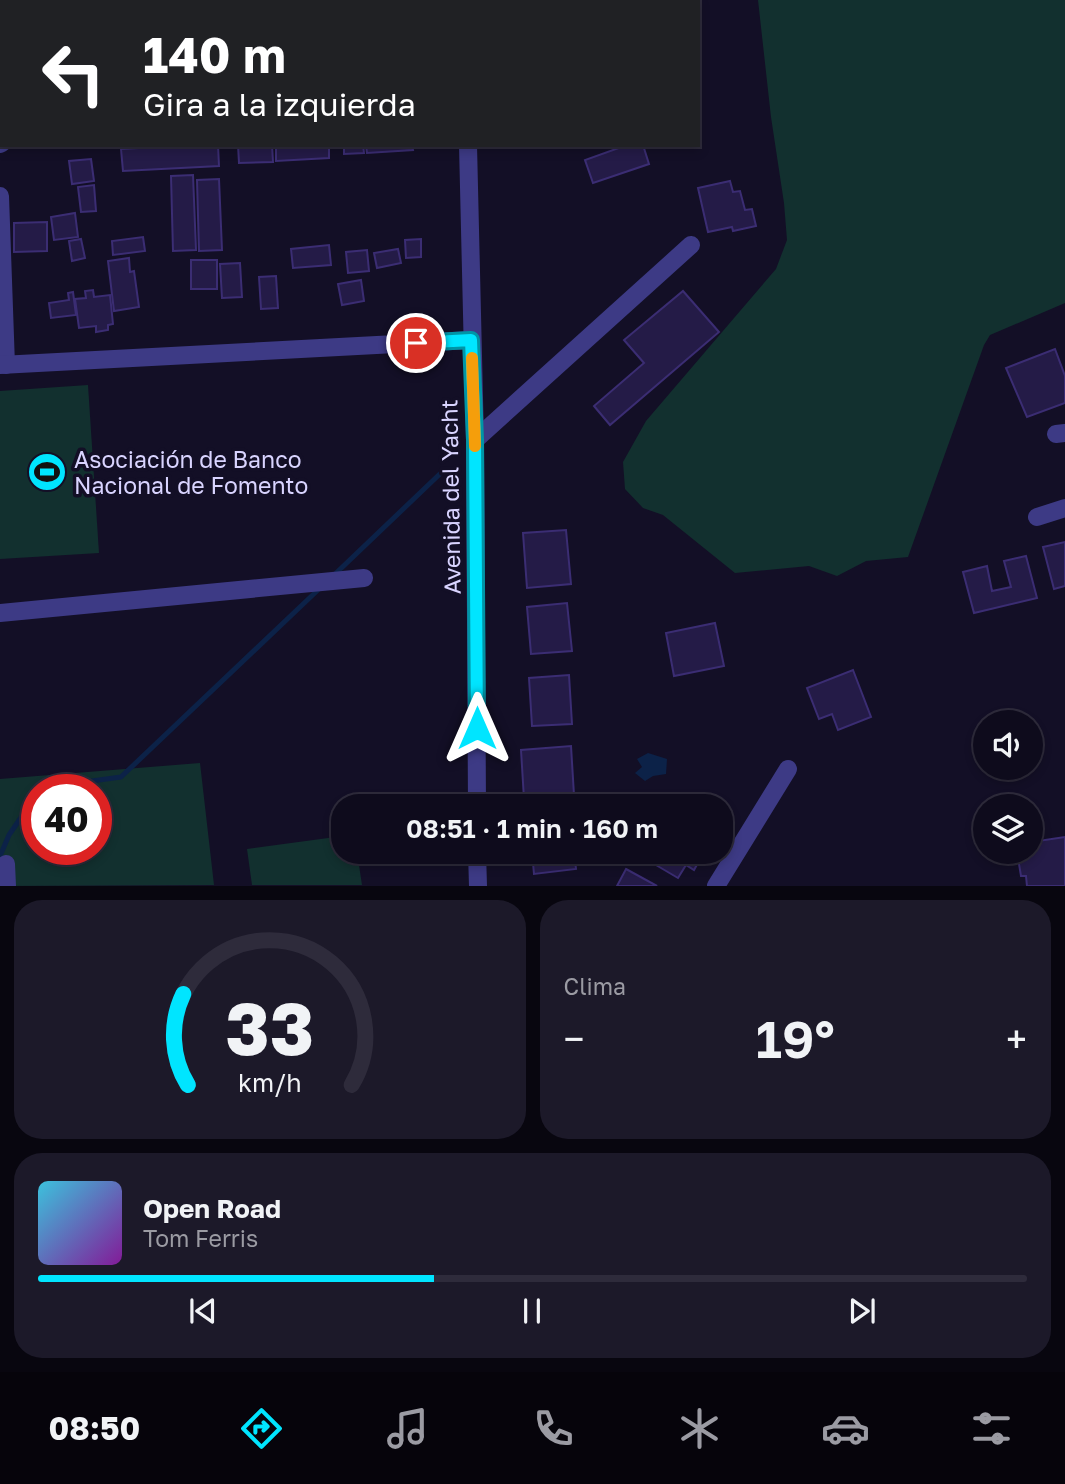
<!DOCTYPE html>
<html lang="es">
<head>
<meta charset="utf-8">
<style>
	:root { --surface:#0e0b1c; --page:#1c1929; --text:#f1f3f6; --muted:#9b9ba3; --line:#2e2b3b; --accent:#00e5ff }
	body { margin:0; font-family:"Golos Text",sans-serif; background:var(--page); color:var(--text); height:100vh; display:flex; flex-direction:column; font-size:26px; white-space:nowrap }
	* { box-sizing:border-box; margin:0 }
	p { font-size:23px; color:var(--muted) }
	.icon { flex:none; width:38px; height:38px; fill:none; stroke:currentColor; stroke-width:2; stroke-linecap:round; stroke-linejoin:round }
	.map { position:relative; height:886px; overflow:hidden }
	.drawer { display:flex; flex-direction:column; gap:14px; padding:14px; background:#08060f; flex:1 }
	.drawer>* { flex:none }
	.top-card { position:absolute; left:0px; top:0px; width:700px; height:147px; box-shadow:0 4px 10px #0003,0 0 0 2px var(--line); background:#202124; color:#fff; overflow:hidden }
	.controls { position:absolute; left:973px; top:710px; display:grid; gap:14px }
	.controls a { display:grid; place-items:center; width:70px; height:70px; border-radius:50%; background:var(--surface); box-shadow:0 4px 10px #0003,0 0 0 2px var(--line); font-size:35px }
	.speed { position:absolute; left:21px; top:774px; display:flex; gap:14px; font-size:35px; font-weight:700; text-align:center }
	.speed>* { display:grid; place-content:center; width:91px; height:91px; border-radius:50%; background:var(--surface); box-shadow:0 4px 10px #0003,0 0 0 2px var(--line); line-height:1 }
	.speed .limit { border:10px solid #d22; background:#fff; color:#111 }
	.pin { position:absolute; display:grid; place-items:center; width:60px; height:60px; color:#fff; margin:-30px; border:4px solid #fff; border-radius:50%; box-shadow:0 2px 7px #0007 }
	.me { position:absolute; width:77px; margin:-38px; rotate:0deg; stroke-linejoin:round; filter:drop-shadow(0 0 5px #0008) }
	.turn { display:flex; align-items:center; gap:24px; height:147px; padding:0 28px; font-size:32px }
	.turn .icon { width:91px; height:91px; stroke-width:2.5 }
	.turn b { display:block; font-size:49px; line-height:60px }
	.big { font-size:52px; font-weight:600; line-height:1.1 }
	.drawer .card { flex:1; display:flex; flex-direction:column; justify-content:center; gap:10px; min-width:0; padding:0 24px; border-radius:28px; background:var(--page) }
	.drawer .dial { align-items:center; gap:0 }
	.dial svg { height:182px; overflow:visible; fill:none; stroke:var(--line); stroke-width:7; stroke-linecap:round; text-anchor:middle }
	.dial text { fill:var(--text); stroke:none }
	.song { display:flex; align-items:center; gap:21px }
	.cover { width:84px; height:84px; border-radius:10px; background:linear-gradient(135deg,hsl(190 70% 55%),hsl(290 70% 35%)) }
	.played { height:7px; border-radius:4px; background:linear-gradient(90deg,var(--accent) 40%,var(--line) 40%) }
	.keys { display:flex; justify-content:space-around; direction:ltr }
	.heat { display:flex; justify-content:space-between; align-items:center; font-size:38px; direction:ltr }
	.drawer .tiles { flex:1; display:grid; gap:14px; grid-template-columns:1fr 1fr }
	.card:last-child { grid-column:span 2 }
	.trip { position:absolute; left:331px; top:794px; width:402px; height:70px; border-radius:28px; background:var(--surface); box-shadow:0 4px 10px #0003,0 0 0 2px var(--line); font-weight:600; line-height:70px; text-align:center }
	.tabs { display:flex; height:112px; justify-content:space-around; align-items:center; background:#06040b; color:var(--muted) }
	.tabs .icon { width:49px; height:49px }
	.tabs .current { color:var(--accent) }
	.tabs b { font-size:32px; color:var(--text) }
	.map>svg:first-child { display:block }
	.green { fill:#12302f; fill-rule:evenodd }
	.water { fill:#0c2248 }
	.lines { fill:none; stroke-linecap:round; stroke-linejoin:round }
	.stream { stroke:#0c2248; stroke-width:5 }
	.building { fill:#241b47; stroke:#3b2d73; stroke-width:2 }
	.minor { stroke:#3d3a85; stroke-width:18 }
	.route-casing { stroke:#0095a6; stroke-width:18 }
	.route { stroke:#00e5ff; stroke-width:12 }
	.slow { stroke:#f59e0b; stroke-width:12 }
	.labels { text-anchor:middle; dominant-baseline:central; stroke-width:7; stroke-linejoin:round; paint-order:stroke }
	.poi-label { font-size:23px; fill:#d9d4ff; stroke:#130f26; text-anchor:start }
	.street-label { font-size:23px; fill:#d9d4ff; stroke:#130f26 }
</style>
</head>
<body>
<div class="map">
<svg width="1065" height="886" viewBox="0 0 1065 886">
	<rect width="100%" height="100%" fill="#130f26"/>
	<g class="green">
		<polygon points="758,0 1065,0 1065,303 990,335 984,345 908,557 866,561 837,576 809,566 735,573 663,515 643,508 625,489 623,462 646,421 776,269 787,240 784,203 771,117"/>
		<polygon points="88,385 99,553 0,559 0,391"/>
		<path d="M200 763 214 885 0 886V779ZM37 789H96V849H37Z"/>
		<polygon points="343,836 343,852 357,852 362,885 252,885 247,849"/>
	</g>
	<polygon class="water" points="648,753 667,759 666,774 653,776 645,781 635,773 642,767 637,759"/>
	<g class="lines">
		<g class="stream">
			<polyline points="332,577 444,470"/>
			<polyline points="40,789 41,788 121,777 320,588"/>
			<polyline points="0,856 9,835 37,794"/>
		</g>
	</g>
	<g class="building">
		<polygon points="193,145 218,145 219,166 123,171 121,149"/>
		<polygon points="238,145 272,145 273,162 239,163"/>
		<polygon points="276,145 329,145 329,158 276,161"/>
		<polygon points="344,145 363,145 364,153 344,154"/>
		<polygon points="366,145 412,145 413,150 367,153"/>
		<polygon points="627,145 643,145 649,164 593,183 585,160"/>
		<polygon points="91,159 94,181 72,184 69,161"/>
		<polygon points="193,175 196,250 173,251 171,176"/>
		<polygon points="219,179 222,250 199,251 197,180"/>
		<polygon points="730,181 733,192 740,191 745,210 752,209 756,226 733,231 732,227 708,232 698,188"/>
		<polygon points="94,185 96,211 81,212 78,187"/>
		<polygon points="75,213 78,237 54,240 51,217"/>
		<polygon points="47,222 47,251 14,252 14,223"/>
		<polygon points="143,237 145,251 113,255 112,241"/>
		<polygon points="81,239 85,258 72,261 69,241"/>
		<polygon points="421,239 421,257 406,258 405,240"/>
		<polygon points="329,245 331,265 293,268 291,249"/>
		<polygon points="398,249 401,263 377,268 374,253"/>
		<polygon points="367,250 369,271 348,273 346,252"/>
		<polygon points="129,258 130,272 134,271 139,307 114,311 108,261"/>
		<rect x="191" y="260" width="26" height="29"/>
		<polygon points="240,263 242,297 222,298 220,264"/>
		<polygon points="276,276 278,308 261,309 259,277"/>
		<polygon points="361,280 364,301 342,305 338,284"/>
		<polygon points="93,290 94,297 110,295 113,324 108,325 108,330 96,332 96,326 79,328 75,299 86,298 85,291"/>
		<polygon points="683,291 719,332 610,425 594,406 644,363 624,340"/>
		<polygon points="73,292 76,315 51,318 49,303 69,300 68,293"/>
		<polygon points="1055,349 1065,376 1065,403 1027,417 1006,368"/>
		<polygon points="566,530 571,584 527,588 523,533"/>
		<polygon points="1065,542 1065,586 1054,589 1043,547"/>
		<polygon points="1026,556 1037,598 974,613 963,572 987,566 992,591 1011,587 1004,561"/>
		<polygon points="567,603 572,651 531,654 527,607"/>
		<polygon points="715,623 724,666 674,676 666,633"/>
		<polygon points="853,670 871,717 838,730 832,714 819,719 807,688"/>
		<polygon points="569,675 572,724 532,726 529,678"/>
		<polygon points="571,746 574,795 524,799 521,750"/>
		<polygon points="1065,837 1065,886 1027,886 1026,876 1021,876 1018,858 1007,859 1006,852 1031,852 1031,842"/>
		<polygon points="532,852 574,852 576,869 534,874"/>
		<polygon points="641,852 704,852 694,870 686,865 678,878 639,855"/>
		<polygon points="626,869 657,886 617,886"/>
	</g>
	<g class="lines">
		<g class="minor">
			<polyline points="211,0 211,2"/>
			<polyline points="465,0 465,2"/>
			<polyline points="0,144 2,143"/>
			<polyline points="468,145 475,440 477,807"/>
			<polyline points="0,196 6,365"/>
			<polyline points="0,365 471,340"/>
			<polyline points="1056,434 1065,433"/>
			<polyline points="475,440 691,245"/>
			<polyline points="1037,517 1065,508"/>
			<polyline points="0,613 364,578"/>
			<polyline points="477,852 478,886"/>
			<polyline points="6,864 7,886"/>
			<polyline points="716,886 788,769"/>
		</g>
	</g>
	<g class="lines">
		<defs>
			<polyline id="route" points="416,343 471,340 475,440 477,728"/>
		</defs>
		<use href="#route" class="route-casing"/>
		<use href="#route" class="route"/>
		<polyline class="slow" points="472,358 475,446"/>
	</g>
	<defs>
		<symbol id="stadium-disc" viewBox="-11 -11 22 22"><circle r="9.5" fill="#00e5ff" stroke="#130f26"/><path d="M0-5a6.5 5 0 1 0 0 10a6.5 5 0 1 0 0-10ZM-3.5-1.8h7v3.6h-7Z" fill="#111"/></symbol>
	</defs>
	<g fill-rule="evenodd">
		<use href="#stadium-disc" x="25" y="450" width="44" height="44"/>
	</g>
	<g class="labels">
		<g class="poi-label">
			<text x="74" y="459">Asociación de Banco<tspan x="74" dy="26">Nacional de Fomento</tspan></text>
		</g>
		<g class="street-label">
			<text transform="translate(450 497) rotate(-91)">Avenida del Yacht</text>
		</g>
	</g>
</svg>
<div class="controls">
<a><svg class="icon" aria-label="sound" viewBox="0 0 24 24"><path d="M4 9h4l5-4v14l-5-4H4zM17 9q2 3 0 6"/></svg></a>
<a><svg class="icon" aria-label="layers" viewBox="0 0 24 24"><path d="M12 4l9 5-9 5-9-5zM3 14l9 5 9-5"/></svg></a>
</div>
<div class="speed"><div class="limit">40</div></div>
<div class="pin" style="left:416px;top:343px;background:#d93025"><svg class="icon" aria-label="arrive" viewBox="0 0 24 24"><path d="M6 21V4h12l-3 4 3 4H6"/></svg></div>
<svg class="me" style="left:477px;top:728px" viewBox="-20 -20 40 40"><path d="M0-17L14 15 0 8-14 15z" fill="#00e5ff" stroke="#fff" stroke-width="4"/></svg>
<div class="trip">08:51 · 1 min · 160 m</div>
<div class="top-card">
<div class="turn"><svg class="icon" aria-label="left" viewBox="0 0 24 24"><path d="M17 20v-9H6M10 6l-5 5 5 5"/></svg><div><b>140 m</b>Gira a la izquierda</div></div>
</div>
</div>
<section class="drawer">
<div class="tiles">
<div class="card dial"><svg viewBox="0 0 100 80">
<path d="M14 69A42 42 0 1 1 86 69"/>
<path d="M14 69A42 42 0 0 1 12 29" stroke="#00e5ff"/>
<text x="50" y="56" font-size="32" font-weight="700">33</text>
<text x="50" y="72" font-size="11">km/h</text>
</svg></div>
<div class="card"><p>Clima</p>
<div class="heat"><a>−</a><b class="big">19°</b><a>+</a></div>
</div>
<div class="card">
<div class="song"><i class="cover"></i><div><b>Open Road</b><p>Tom Ferris</p></div></div>
<div class="played"></div>
<div class="keys"><svg class="icon" aria-label="previous" viewBox="0 0 24 24"><path d="M18 5L8 12l10 7zM5 5v14"/></svg><svg class="icon" aria-label="pause" viewBox="0 0 24 24"><path d="M8 5v14M16 5v14"/></svg><svg class="icon" aria-label="next" viewBox="0 0 24 24"><path d="M6 5l10 7-10 7zM19 5v14"/></svg></div>
</div>
</div>
</section>
<nav class="tabs">
<b>08:50</b>
<svg class="icon current" aria-label="directions" viewBox="0 0 24 24"><path d="M12 3l9 9-9 9-9-9zM9 14v-3h6M13 9l2 2-2 2"/></svg>
<svg class="icon" aria-label="music" viewBox="0 0 24 24"><path d="M9 18V5l10-2v13"/><circle cx="6" cy="18" r="3"/><circle cx="16" cy="16" r="3"/></svg>
<svg class="icon" aria-label="phone" viewBox="0 0 24 24"><path d="M5 4h4l2 5-3 2q2 4 5 5l2-3 5 2v4C11 20 4 13 5 4z"/></svg>
<svg class="icon" aria-label="climate" viewBox="0 0 24 24"><path d="M12 3v18M4 7l16 10M4 17L20 7"/></svg>
<svg class="icon" aria-label="car" viewBox="0 0 24 24"><path d="M5 17H2v-5l4-1 3-4h7l3 4 3 1v5h-3M9 17h6M6 11h13"/><circle cx="7" cy="17" r="2"/><circle cx="17" cy="17" r="2"/></svg>
<svg class="icon" aria-label="filters" viewBox="0 0 24 24"><path d="M4 7h16M4 17h16"/><circle cx="9" cy="7" r="2"/><circle cx="15" cy="17" r="2"/></svg>
</nav>
</body>
</html>
